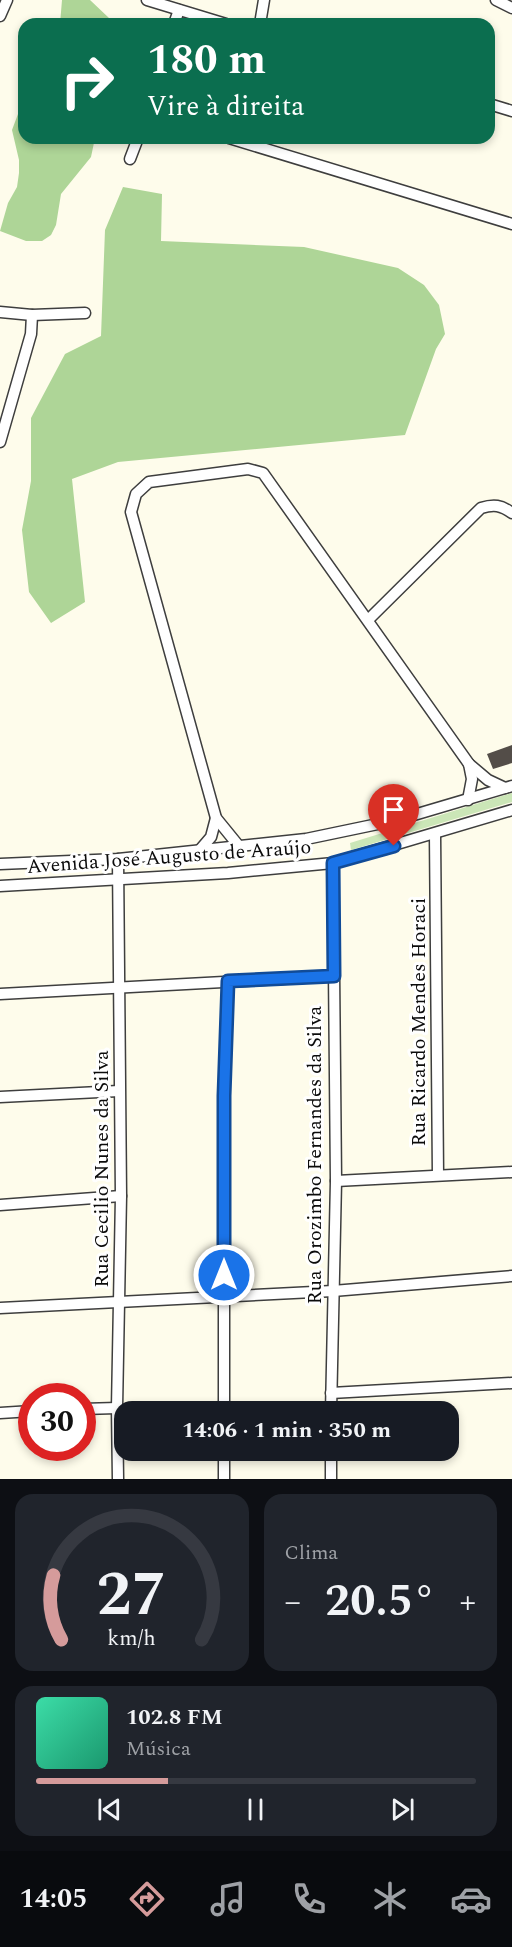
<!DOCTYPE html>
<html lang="pt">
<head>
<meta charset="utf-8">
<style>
	:root { --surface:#171b24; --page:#20242c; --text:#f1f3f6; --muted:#9ea1a6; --line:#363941; --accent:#d59b9b }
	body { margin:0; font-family:Spectral,serif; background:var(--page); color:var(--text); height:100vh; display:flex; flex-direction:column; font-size:22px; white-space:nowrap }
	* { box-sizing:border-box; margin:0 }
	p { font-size:20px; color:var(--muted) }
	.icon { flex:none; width:33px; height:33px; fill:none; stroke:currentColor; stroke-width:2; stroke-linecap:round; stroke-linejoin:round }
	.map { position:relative; height:1479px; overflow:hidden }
	.drawer { display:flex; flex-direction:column; gap:15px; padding:15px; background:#0d0f14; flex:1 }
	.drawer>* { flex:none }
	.guide { position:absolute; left:18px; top:18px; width:477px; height:126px; border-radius:18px; box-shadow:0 3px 9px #0003; background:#0b6e4f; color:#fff; overflow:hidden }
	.speed { position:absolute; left:18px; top:1383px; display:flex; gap:12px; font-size:30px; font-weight:700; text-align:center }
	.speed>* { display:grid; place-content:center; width:78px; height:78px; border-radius:50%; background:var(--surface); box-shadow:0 3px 9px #0003; line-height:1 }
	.speed .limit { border:9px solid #d22; background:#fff; color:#111 }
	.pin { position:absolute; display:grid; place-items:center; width:51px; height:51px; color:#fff; margin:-62px -26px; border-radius:50% 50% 50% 0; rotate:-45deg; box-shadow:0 0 6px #0007 }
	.pin .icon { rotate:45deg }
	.me { position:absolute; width:66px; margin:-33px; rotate:0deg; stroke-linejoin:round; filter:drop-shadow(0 0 4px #0008) }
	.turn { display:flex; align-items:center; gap:21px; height:126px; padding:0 30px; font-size:27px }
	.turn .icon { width:78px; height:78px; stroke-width:2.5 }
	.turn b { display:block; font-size:42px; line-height:51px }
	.big { font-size:45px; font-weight:700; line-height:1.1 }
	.drawer .card { flex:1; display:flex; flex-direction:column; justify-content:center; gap:9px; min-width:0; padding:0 21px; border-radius:18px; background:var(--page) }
	.drawer .dial { align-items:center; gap:0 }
	.dial svg { height:156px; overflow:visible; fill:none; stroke:var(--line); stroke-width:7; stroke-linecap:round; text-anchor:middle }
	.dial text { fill:var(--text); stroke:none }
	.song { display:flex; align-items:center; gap:18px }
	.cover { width:72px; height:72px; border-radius:9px; background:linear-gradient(135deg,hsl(160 70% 55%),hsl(160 70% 35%)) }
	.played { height:6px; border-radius:3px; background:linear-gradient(90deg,var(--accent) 30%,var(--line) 30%) }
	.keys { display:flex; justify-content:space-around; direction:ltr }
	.heat { display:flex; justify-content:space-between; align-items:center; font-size:33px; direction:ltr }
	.drawer .tiles { flex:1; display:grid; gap:15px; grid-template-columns:1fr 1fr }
	.card:last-child { grid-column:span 2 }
	.trip { position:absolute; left:114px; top:1401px; width:345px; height:60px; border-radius:18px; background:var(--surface); box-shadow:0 3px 9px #0003; font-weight:700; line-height:60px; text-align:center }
	.menu { display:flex; height:96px; justify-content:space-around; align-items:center; background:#090b0e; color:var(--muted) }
	.menu .icon { width:42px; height:42px }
	.menu .selected { color:var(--accent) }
	.menu b { font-size:27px; color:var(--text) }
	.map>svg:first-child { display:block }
	.green { fill:#cbe6b7 }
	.forest { fill:#aed597 }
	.building { fill:#534d48 }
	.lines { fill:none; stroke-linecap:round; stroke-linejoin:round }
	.minor-casing { stroke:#3e3e3e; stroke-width:13 }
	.minor { stroke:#fff; stroke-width:10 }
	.route-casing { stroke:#114b97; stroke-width:15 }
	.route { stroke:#1a73e8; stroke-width:10 }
	.labels { text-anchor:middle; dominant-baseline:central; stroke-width:6; stroke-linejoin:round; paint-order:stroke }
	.street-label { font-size:20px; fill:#0b0b0b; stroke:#fff }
</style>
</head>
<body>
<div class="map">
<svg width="512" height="1479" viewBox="0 0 512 1479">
	<rect width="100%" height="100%" fill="#fefceb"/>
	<polygon class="green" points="512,793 512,802 351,850 350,843"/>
	<g class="forest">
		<polygon points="62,0 90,0 109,18 131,24 60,24"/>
		<polygon points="24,72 24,138 95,138 91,157 61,194 56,225 51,235 42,241 26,241 0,231 8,203 17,187 19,173 19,160 12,130 21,106"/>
		<polygon points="123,187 162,194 161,241 304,247 398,268 424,285 439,305 445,334 436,349 405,435 118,462 72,479 85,602 51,623 29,592 22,530 31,481 31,418 65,354 101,336 105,230"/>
	</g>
	<polygon class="building" points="512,745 512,763 493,769 487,754"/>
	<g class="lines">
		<defs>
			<g id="minor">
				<polyline points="147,0 226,24"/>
				<polyline points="496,0 512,8"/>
				<polyline points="0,16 7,0"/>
				<polyline points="174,24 179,10"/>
				<polyline points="260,24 264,0"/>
				<polyline points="489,104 512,111"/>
				<polyline points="229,138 512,224"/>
				<polyline points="130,159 138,138"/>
				<polyline points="0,312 32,315 85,313"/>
				<polyline points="0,442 31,334 32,315"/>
				<path d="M368 620 481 508C494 504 501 505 512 513"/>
				<polyline points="468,800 472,779 469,764"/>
				<polyline points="435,834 438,1175"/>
				<polyline points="238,845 216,818 131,512 136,494 149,482 248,469 263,473 469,764 488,780 505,788"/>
				<polyline points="199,851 211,837 216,818"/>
				<polyline points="118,859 121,1196 117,1408 118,1479"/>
				<polyline points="0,864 118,859 306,839 397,820 512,786"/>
				<polyline points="0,886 228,873 333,863 512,810"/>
				<polyline points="0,994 334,976"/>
				<polyline points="0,1097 119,1091"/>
				<polyline points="336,1181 512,1172"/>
				<polyline points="0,1205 121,1196"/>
				<polyline points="0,1308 333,1291 512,1276"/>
				<polyline points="331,1393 512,1383"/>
				<polyline points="82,1409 117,1408"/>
				<polyline points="224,1412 224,1096 228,981"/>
				<polyline points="331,1412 336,1181 333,863"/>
				<polyline points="0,1413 32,1411"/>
				<polyline points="224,1450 224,1479"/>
				<polyline points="331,1450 331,1479"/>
			</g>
		</defs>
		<use href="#minor" class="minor-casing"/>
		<use href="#minor" class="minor"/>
	</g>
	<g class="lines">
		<defs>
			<polyline id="route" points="224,1275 224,1096 228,981 334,976 333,863 394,846"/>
		</defs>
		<use href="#route" class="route-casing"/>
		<use href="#route" class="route"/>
	</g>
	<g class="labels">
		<g class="street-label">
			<text transform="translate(169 857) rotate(-4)">Avenida José Augusto de Araújo</text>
			<text transform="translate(419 1022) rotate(-90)">Rua Ricardo Mendes Horaci</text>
			<text transform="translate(315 1155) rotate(-90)">Rua Orozimbo Fernandes da Silva</text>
			<text transform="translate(102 1169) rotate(-90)">Rua Cecilio Nunes da Silva</text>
		</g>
	</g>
</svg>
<div class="speed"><div class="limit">30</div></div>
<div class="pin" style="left:394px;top:846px;background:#d93025"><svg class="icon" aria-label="arrive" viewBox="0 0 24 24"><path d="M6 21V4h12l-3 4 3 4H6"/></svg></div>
<svg class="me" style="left:224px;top:1275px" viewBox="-20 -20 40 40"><circle r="17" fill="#1a73e8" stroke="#fff" stroke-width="3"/><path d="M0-11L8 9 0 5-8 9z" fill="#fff"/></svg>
<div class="trip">14:06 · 1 min · 350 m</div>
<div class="guide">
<div class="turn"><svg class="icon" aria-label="right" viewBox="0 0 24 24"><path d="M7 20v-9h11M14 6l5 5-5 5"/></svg><div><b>180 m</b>Vire à direita</div></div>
</div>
</div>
<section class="drawer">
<div class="tiles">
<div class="card dial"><svg viewBox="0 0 100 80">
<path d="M14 69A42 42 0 1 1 86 69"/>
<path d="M14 69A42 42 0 0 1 10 36" stroke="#d59b9b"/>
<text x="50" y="56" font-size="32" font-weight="700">27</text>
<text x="50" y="72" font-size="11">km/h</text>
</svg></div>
<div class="card"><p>Clima</p>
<div class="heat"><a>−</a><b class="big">20.5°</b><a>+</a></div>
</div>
<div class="card">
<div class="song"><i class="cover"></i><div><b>102.8 FM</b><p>Música</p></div></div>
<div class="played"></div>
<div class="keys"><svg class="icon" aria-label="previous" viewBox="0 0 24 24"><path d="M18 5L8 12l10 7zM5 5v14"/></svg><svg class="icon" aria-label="pause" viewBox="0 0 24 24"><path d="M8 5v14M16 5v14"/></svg><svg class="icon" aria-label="next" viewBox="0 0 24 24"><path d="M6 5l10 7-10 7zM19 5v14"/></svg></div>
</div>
</div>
</section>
<nav class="menu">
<b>14:05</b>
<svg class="icon selected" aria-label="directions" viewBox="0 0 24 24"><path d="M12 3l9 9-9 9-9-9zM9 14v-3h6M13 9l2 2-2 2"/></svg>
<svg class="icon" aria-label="music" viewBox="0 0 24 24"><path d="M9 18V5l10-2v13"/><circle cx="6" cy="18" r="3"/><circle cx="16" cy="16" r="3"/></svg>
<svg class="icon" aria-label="phone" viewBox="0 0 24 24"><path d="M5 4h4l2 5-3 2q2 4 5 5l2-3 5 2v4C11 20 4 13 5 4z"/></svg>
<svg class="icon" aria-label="climate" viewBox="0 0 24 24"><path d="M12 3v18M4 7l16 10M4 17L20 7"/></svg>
<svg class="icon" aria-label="car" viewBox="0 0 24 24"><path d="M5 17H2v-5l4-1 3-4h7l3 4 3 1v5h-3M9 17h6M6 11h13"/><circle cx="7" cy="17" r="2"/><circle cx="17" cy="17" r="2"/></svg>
</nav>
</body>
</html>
